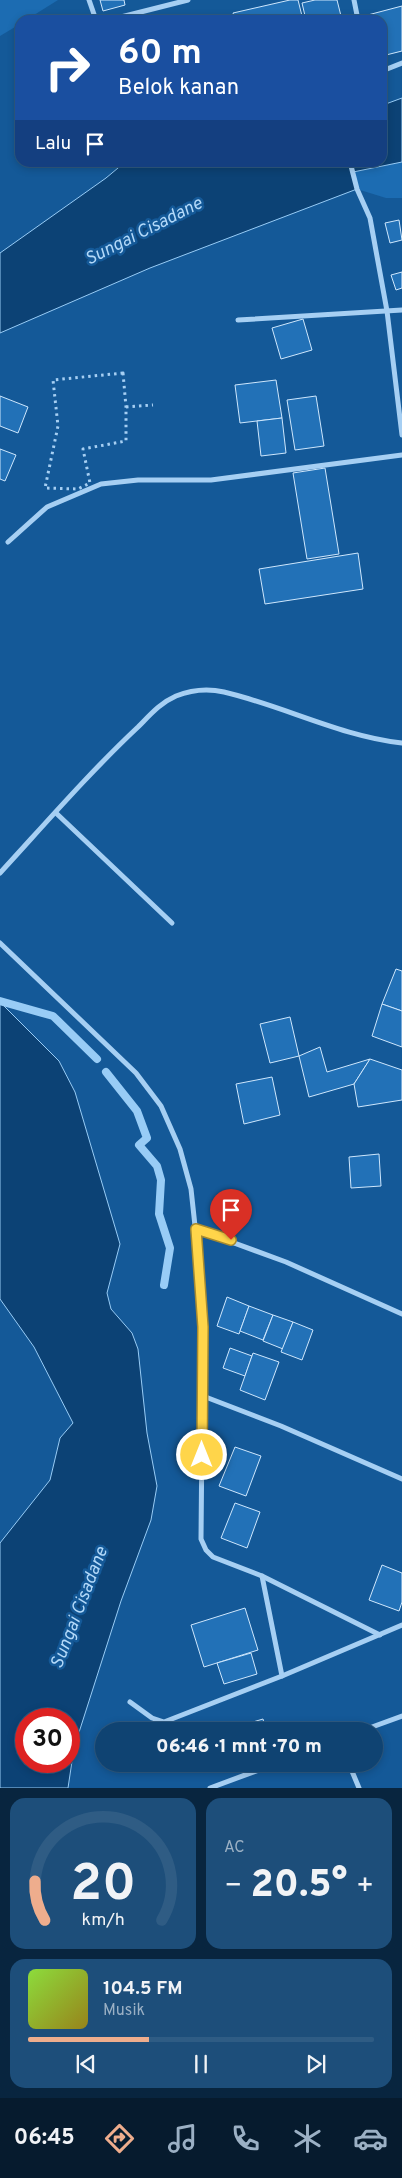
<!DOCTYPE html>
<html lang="id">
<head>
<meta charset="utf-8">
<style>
	:root { --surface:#0f4372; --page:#1d4e7a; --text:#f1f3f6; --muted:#9bb0c4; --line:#2f5c84; --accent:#eead8d }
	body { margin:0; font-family:Overpass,sans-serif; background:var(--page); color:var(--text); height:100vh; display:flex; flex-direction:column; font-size:19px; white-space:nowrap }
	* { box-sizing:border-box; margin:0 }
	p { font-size:16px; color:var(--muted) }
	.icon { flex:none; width:28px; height:28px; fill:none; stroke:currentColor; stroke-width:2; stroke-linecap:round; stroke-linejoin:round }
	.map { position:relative; height:1788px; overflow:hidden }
	.panel { display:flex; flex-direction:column; gap:10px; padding:10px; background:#08253f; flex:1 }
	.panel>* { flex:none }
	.guide { position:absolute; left:15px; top:15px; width:372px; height:152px; border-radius:15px; box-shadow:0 2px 8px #0003,0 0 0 1px var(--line); background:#1a4fa0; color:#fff; overflow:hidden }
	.speed { position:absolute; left:15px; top:1708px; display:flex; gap:10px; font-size:25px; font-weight:700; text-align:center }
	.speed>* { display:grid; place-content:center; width:65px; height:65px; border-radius:50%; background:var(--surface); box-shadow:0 2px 8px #0003,0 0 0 1px var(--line); line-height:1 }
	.speed .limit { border:8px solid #d22; background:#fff; color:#111 }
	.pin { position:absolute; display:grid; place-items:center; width:42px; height:42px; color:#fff; margin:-51px -21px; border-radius:50% 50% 50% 0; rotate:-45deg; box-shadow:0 0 5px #0007 }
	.pin .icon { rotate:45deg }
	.me { position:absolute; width:55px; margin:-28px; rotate:0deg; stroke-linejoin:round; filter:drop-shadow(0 0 4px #0008) }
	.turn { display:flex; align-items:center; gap:18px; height:105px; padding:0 20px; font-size:22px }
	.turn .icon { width:65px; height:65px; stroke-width:2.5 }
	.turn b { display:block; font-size:35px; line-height:42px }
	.then { display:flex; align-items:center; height:48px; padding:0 20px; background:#0003; gap:10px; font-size:19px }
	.big { font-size:38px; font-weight:800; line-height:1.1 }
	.panel .widget { flex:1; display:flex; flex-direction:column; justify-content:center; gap:8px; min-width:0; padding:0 18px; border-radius:15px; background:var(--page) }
	.panel .dial { align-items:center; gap:0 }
	.dial svg { height:130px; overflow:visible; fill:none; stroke:var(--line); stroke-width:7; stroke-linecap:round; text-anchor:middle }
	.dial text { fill:var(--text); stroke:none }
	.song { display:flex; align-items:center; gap:15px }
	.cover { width:60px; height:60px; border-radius:8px; background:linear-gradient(135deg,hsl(90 70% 55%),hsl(50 70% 35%)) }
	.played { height:5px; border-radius:2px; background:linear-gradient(90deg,var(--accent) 35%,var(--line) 35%) }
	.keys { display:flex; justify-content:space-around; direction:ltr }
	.heat { display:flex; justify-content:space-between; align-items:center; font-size:28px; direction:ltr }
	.panel .tiles { flex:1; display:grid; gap:10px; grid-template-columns:1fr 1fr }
	.widget:last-child { grid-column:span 2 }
	.trip { position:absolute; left:95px; top:1722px; width:288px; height:50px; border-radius:25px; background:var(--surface); box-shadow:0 2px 8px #0003,0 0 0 1px var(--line); font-weight:800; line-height:50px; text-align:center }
	.tabs { display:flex; height:80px; justify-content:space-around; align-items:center; background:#061b2e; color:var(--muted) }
	.tabs .icon { width:35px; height:35px }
	.tabs .active { color:var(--accent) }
	.tabs b { font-size:22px; color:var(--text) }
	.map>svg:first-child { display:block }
	.green { fill:#1c6cb2 }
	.water { fill:#0c4275; stroke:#98ccf6; fill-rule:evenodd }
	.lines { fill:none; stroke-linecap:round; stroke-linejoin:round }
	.stream { stroke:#98ccf6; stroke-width:8 }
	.building { fill:#2271b7; stroke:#cee7fd }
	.path { stroke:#a6cff3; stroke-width:3; stroke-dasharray:2.5 4; stroke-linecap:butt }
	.street { stroke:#a6cff3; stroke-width:5 }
	.route-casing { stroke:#a68a30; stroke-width:12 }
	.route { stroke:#ffd54a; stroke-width:9 }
	.labels { text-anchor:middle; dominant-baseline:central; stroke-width:5; stroke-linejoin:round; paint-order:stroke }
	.water-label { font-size:18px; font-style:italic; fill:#b3d9f9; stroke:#145998 }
</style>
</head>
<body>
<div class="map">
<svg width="402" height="1788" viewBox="0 0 402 1788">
	<rect width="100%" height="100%" fill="#145998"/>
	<g class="green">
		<polygon points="0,0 58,0 26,20 20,20 20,24 0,36"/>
		<polygon points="402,162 402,198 386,198 357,189 352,172"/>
	</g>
	<g class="water">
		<polygon points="402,98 402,162 353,172 357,189 150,268 0,333 0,253 106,178 124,163 382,162 383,105"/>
		<path d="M0 1002 59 1061 75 1092 120 1244 107 1293 111 1309 132 1333 138 1349 147 1433 157 1486 151 1520 121 1601 74 1748 68 1788H0V1543L50 1480 60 1438 73 1423 34 1347 0 1299ZM26 1719H69V1761H26Z"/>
	</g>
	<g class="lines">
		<g class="stream">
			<polyline points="0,1001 53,1016 97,1059"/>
			<polyline points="106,1072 137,1111 147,1138 139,1145 157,1166 161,1180 159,1214 170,1248 164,1285"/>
		</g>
	</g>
	<g class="building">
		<polygon points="100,0 124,0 125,5 103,11"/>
		<polygon points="290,0 298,0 303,20 235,20 233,13"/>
		<polygon points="315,0 337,0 342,20 306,20 302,3"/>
		<polygon points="402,6 402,51 382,56 382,20 365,20 364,16"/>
		<polygon points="399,220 402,240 390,243 385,223"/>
		<polygon points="402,272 402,288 396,290 391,275"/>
		<polygon points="303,319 312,350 281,359 272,328"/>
		<polygon points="276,380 282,418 240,423 235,385"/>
		<polygon points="0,396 28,407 18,433 0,426"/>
		<polygon points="316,396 324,446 295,450 287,400"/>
		<polygon points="282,418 286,453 261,456 257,421"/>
		<polygon points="0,449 16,455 5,481 0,479"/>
		<polygon points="325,468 339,554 307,559 293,473"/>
		<polygon points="358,553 363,589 265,604 259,569"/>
		<polygon points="396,969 402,971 402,1011 382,1004"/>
		<polygon points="382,1004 402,1011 402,1047 372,1036"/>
		<polygon points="290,1017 299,1056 270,1063 260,1024"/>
		<polygon points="320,1047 327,1072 370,1059 354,1084 309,1097 299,1056"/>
		<polygon points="370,1059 402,1070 402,1100 358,1107 354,1084"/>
		<polygon points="272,1077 280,1115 244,1124 236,1084"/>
		<polygon points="379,1154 381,1186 351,1188 349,1157"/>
		<polygon points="227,1297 249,1306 239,1334 217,1326"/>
		<polygon points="249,1306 273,1315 263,1340 240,1331"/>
		<polygon points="273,1315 293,1322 283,1349 263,1341"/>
		<polygon points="293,1322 313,1330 302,1360 281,1352"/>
		<polygon points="230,1348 252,1356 245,1376 223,1368"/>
		<polygon points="253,1353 279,1362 265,1400 240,1390"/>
		<polygon points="235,1447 261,1456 246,1496 219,1486"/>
		<polygon points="235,1503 260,1512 247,1548 221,1538"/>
		<polygon points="382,1565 402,1573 402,1602 399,1611 369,1600"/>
		<polygon points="245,1608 258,1650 204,1667 191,1625"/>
		<polygon points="251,1653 257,1674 224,1684 217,1663"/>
		<polygon points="263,1719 266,1731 237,1731 236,1727"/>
	</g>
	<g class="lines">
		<g class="path">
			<polygon points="123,373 126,407 126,441 83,449 90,483 78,489 45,488 58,426 53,380"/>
			<polyline points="126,407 153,405"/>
		</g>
		<g class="street">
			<polyline points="89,0 96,20"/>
			<polyline points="354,0 358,20"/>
			<polyline points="109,20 188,0"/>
			<polyline points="382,71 402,63"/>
			<polyline points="350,162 357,189 370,218 387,311 402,435"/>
			<polyline points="238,320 402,310"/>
			<polyline points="8,542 47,507 101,484 138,480 211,480 402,455"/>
			<polyline points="56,813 172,923"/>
			<path d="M0 873C45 824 89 773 138 727 150 715 160 703 176 696 191 690 207 688 224 692 284 706 340 736 402 743"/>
			<polyline points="0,943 136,1073 161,1106 180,1149 191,1189 200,1272 203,1327 201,1539 206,1550 213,1557 262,1576 380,1635"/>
			<polyline points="196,1229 286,1262 402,1314"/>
			<polyline points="203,1396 281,1426 402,1479"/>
			<polyline points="262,1576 282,1676"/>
			<polyline points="130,1702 152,1718 164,1722 282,1676 402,1625"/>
			<polyline points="361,1731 402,1716"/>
			<polyline points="349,1764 359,1788"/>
			<polyline points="210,1788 275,1764"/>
		</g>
	</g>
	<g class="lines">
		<defs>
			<polyline id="route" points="202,1455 203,1327 196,1229 231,1240"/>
		</defs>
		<use href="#route" class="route-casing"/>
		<use href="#route" class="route"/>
	</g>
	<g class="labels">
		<g class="water-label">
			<text transform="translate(144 232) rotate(-27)">Sungai Cisadane</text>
			<text transform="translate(80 1608) rotate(-69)">Sungai Cisadane</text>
		</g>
	</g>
</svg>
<div class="speed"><div class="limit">30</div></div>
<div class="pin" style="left:231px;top:1240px;background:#d93025"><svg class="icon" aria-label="arrive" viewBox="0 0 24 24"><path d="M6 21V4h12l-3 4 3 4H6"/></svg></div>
<svg class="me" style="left:202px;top:1455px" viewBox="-20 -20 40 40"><circle r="17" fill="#ffd54a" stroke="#fff" stroke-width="3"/><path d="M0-11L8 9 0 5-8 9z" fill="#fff"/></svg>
<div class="trip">06:46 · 1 mnt · 70 m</div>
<div class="guide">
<div class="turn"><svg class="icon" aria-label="right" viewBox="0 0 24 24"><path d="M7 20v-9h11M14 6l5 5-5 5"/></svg><div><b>60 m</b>Belok kanan</div></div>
<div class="then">Lalu<svg class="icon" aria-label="arrive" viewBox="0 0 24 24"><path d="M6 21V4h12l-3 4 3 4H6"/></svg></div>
</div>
</div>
<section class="panel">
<div class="tiles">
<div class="widget dial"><svg viewBox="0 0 100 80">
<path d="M14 69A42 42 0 1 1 86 69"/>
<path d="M14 69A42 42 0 0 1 8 45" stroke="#eead8d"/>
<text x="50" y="56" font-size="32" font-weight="700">20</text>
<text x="50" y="72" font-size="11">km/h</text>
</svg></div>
<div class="widget"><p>AC</p>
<div class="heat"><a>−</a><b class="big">20.5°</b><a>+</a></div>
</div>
<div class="widget">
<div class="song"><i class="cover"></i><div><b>104.5 FM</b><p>Musik</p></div></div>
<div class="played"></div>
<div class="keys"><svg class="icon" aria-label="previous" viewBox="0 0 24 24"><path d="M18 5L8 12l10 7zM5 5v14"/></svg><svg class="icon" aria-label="pause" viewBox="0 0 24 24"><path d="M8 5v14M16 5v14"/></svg><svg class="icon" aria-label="next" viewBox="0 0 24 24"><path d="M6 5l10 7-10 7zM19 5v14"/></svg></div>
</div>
</div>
</section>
<nav class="tabs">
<b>06:45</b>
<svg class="icon active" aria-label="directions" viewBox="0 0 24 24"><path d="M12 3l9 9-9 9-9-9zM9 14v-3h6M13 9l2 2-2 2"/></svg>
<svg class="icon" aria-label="music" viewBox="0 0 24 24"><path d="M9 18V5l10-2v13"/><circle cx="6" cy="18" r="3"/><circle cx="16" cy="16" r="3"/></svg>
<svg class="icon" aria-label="phone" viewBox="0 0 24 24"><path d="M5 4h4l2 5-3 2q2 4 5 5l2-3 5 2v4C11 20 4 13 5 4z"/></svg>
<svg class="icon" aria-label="climate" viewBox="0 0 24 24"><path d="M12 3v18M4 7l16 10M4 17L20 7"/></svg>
<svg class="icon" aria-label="car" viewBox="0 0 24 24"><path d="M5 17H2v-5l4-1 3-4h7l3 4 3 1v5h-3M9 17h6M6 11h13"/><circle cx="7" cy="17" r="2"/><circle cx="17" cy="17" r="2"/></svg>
</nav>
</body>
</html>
